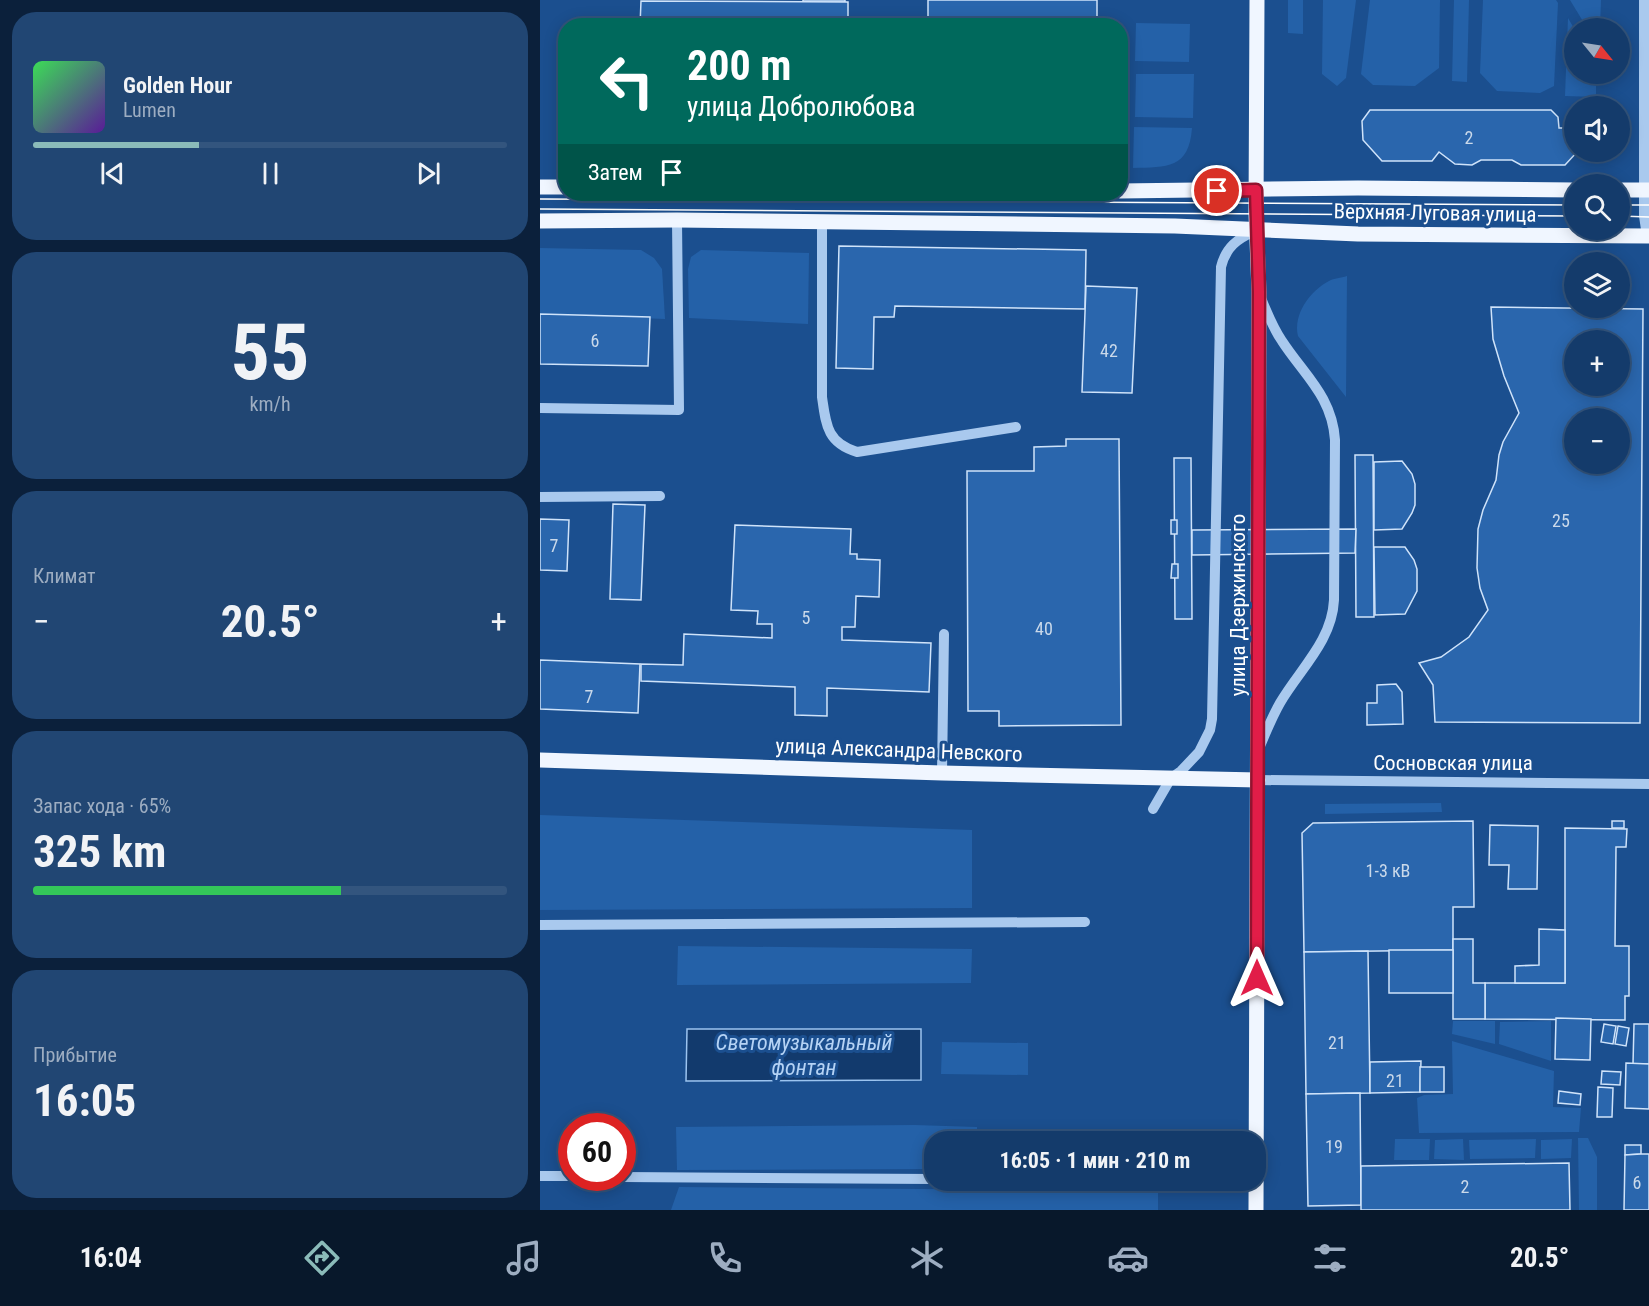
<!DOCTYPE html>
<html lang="ru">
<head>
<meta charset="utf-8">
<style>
	:root { --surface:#143b6b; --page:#214673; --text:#f1f3f6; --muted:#9dadc1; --line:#33557e; --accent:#8bbbb9 }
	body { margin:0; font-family:"Roboto Condensed",sans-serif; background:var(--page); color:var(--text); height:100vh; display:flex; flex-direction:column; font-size:22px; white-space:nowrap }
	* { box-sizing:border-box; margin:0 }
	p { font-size:20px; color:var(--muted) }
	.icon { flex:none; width:33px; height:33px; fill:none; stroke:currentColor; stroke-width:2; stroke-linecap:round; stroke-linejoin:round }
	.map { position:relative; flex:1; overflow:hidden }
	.side { display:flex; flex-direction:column; gap:12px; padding:12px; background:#0b203b; width:540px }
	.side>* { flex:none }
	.top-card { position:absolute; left:18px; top:18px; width:570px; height:183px; border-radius:24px; box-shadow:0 3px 15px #0003,0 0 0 2px var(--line); background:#00695c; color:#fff; overflow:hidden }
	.needle { width:39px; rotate:120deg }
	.buttons { position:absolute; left:1024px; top:18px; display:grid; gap:12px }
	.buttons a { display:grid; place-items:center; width:66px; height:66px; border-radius:50%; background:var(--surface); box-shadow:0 3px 15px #0003,0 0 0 2px var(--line); font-size:30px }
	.speed { position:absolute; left:18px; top:1113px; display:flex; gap:12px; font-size:30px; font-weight:700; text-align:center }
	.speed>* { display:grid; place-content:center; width:78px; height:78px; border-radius:50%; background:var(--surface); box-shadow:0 3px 15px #0003,0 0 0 2px var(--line); line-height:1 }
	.speed .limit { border:9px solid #d22; background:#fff; color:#111 }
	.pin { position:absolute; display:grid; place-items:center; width:51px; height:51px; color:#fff; margin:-26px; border:3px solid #fff; border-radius:50%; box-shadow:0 2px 6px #0007 }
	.me { position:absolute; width:66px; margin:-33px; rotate:0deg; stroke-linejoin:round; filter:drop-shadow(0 0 4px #0008) }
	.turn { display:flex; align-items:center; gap:21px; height:126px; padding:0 30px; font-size:27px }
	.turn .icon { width:78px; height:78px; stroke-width:2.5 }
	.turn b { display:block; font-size:42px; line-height:51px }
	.then { display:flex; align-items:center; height:57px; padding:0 30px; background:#0003; gap:12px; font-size:22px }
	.big { font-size:45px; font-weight:700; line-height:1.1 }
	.side .card { flex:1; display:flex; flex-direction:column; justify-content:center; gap:9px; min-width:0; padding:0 21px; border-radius:24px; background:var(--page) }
	.side .dial { align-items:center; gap:0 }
	.dial b { font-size:78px; line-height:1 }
	.song { display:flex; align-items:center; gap:18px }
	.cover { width:72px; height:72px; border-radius:9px; background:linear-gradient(135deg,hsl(130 70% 55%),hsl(270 70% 35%)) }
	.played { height:6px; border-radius:3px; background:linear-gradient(90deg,var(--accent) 35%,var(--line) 35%) }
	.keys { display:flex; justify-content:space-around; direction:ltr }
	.heat { display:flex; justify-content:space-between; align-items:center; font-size:33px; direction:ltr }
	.charge { height:9px; border-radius:4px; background:linear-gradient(90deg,#34c759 65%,var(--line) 0) }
	.trip { position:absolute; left:384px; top:1131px; width:342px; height:60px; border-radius:24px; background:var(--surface); box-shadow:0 3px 15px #0003,0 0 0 2px var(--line); font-weight:700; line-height:60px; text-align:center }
	.tabs { display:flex; height:96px; justify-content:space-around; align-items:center; background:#08182b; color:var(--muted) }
	.tabs .icon { width:42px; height:42px }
	.tabs .selected { color:var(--accent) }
	.tabs b { font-size:27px; color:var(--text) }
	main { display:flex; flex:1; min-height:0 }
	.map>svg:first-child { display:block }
	.green { fill:#2461a8 }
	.water { fill:#123a6d; stroke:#9cc4f0; stroke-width:1.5 }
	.building { fill:#2a66ad; stroke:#cfe3fa; stroke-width:1.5; fill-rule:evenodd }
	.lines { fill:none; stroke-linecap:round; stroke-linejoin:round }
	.minor { stroke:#a9c9ee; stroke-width:10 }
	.major { stroke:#f0f6ff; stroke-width:15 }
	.tram { stroke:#fff; stroke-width:1.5 }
	.route-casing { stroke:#92132f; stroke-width:15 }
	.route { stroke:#e11d48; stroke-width:10 }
	.labels { text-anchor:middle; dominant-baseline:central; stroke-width:6; stroke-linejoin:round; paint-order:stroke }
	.number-label { font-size:18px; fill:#cad9ea }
	.street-label { font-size:21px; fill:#fff; stroke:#1b4f8f }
	.water-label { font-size:22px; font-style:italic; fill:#b5d3f5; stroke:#1b4f8f }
</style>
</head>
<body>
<main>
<section class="side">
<div class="card">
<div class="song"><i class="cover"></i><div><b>Golden Hour</b><p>Lumen</p></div></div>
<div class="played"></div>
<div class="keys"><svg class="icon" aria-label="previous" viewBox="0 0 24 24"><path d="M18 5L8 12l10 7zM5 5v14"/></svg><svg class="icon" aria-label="pause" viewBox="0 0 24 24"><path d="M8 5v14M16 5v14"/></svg><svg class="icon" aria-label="next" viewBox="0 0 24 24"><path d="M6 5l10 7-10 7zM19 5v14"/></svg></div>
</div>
<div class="card dial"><b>55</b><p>km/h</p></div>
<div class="card"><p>Климат</p>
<div class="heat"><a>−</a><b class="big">20.5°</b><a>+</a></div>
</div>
<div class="card"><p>Запас хода · 65%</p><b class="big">325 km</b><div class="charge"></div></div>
<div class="card"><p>Прибытие</p><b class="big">16:05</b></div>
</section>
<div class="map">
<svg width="1109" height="1210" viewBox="0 0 1109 1210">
	<rect width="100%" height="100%" fill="#1b4f8f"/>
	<g class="green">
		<polygon points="748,0 763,0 763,34 748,33"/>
		<polygon points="783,0 816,0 806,78 797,86 782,74"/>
		<polygon points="830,0 900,0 899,68 875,86 833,85 821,74"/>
		<polygon points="914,0 929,0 927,82 912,81"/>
		<polygon points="943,0 1016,0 1018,3 1014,86 1000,93 957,91 940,73"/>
		<polygon points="1030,0 1061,0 1060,28 1047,28"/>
		<polygon points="1028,18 1035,30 1035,74 1056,74 1056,97 1025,96"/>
		<polygon points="596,23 650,24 649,62 595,61"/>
		<polygon points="596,74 654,74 653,118 595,117"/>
		<path d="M594 127 652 128C649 169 627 167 593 168Z"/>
		<polygon points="0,248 101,250 114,258 122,269 125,319 0,314"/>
		<polygon points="161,250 269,253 268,324 149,318 148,269 151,257"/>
		<path d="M807 276 806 397 758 336C753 314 770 291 789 281 794 278 801 278 807 276Z"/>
		<polygon points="901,803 902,812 785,814 785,804"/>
		<polygon points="0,815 432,830 432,908 0,910"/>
		<polygon points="138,946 432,949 431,983 137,985"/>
		<polygon points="913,1021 955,1021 955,1044 912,1034"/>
		<polygon points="1011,1021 1011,1061 959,1044 960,1022"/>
		<polygon points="912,1041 1014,1071 1013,1107 1041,1108 1039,1132 879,1133 877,1098 884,1095 913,1094"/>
		<polygon points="402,1042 488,1043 488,1075 401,1074"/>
		<polygon points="374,1125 437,1127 437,1141 394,1142 394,1169 137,1170 136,1127"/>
		<polygon points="1038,1138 1048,1138 1057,1157 1057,1210 1039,1210"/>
		<polygon points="855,1139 890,1139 889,1160 854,1160"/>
		<polygon points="923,1139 924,1160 894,1159 895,1140"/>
		<polygon points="996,1139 995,1158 930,1159 929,1140"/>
		<polygon points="1032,1139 1031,1158 1001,1159 1001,1140"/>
		<polygon points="139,1187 618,1191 618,1210 131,1210"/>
	</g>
	<polygon class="water" points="147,1029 381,1029 381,1080 146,1081"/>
	<g class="building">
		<rect x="263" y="0" width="42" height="2"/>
		<rect x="388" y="0" width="169" height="26"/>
		<polygon points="101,1 308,2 308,26 100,26"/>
		<polygon points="830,110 1011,110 1018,117 1019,128 1031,128 1035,133 1035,152 1037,152 1025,165 981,165 972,160 941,160 932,165 915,164 899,152 892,161 842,161 823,140 822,121"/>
		<polygon points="299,246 546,250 545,309 355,306 354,317 334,317 333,369 296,368"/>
		<polygon points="546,286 597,288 592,393 542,392"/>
		<path d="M951 307 1103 309 1100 723 895 722 893 685 879 663 901 657 929 637 948 610 940 588 937 568 938 529 943 510 956 480 959 455 963 442 979 413 964 376 953 339ZM1035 340H1080V386H1035ZM1035 418H1080V464H1035Z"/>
		<polygon points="0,314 110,317 108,366 0,364"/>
		<polygon points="526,439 579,439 581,725 459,726 459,711 428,711 427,471 494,471 494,447 526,446"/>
		<polygon points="815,455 833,455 834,617 816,617"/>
		<polygon points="634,458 651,458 652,619 635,619"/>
		<polygon points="862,461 872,474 875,484 875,505 872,513 862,529 834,530 834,462"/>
		<polygon points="73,504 105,505 101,600 70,599"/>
		<polygon points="0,519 29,520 27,571 0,570"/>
		<rect x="631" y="520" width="6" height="14"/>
		<polygon points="195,525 311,529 310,554 317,554 317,559 340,560 339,597 316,596 315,627 302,627 302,640 391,643 389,692 287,688 287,716 255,715 255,687 101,681 101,664 143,665 144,634 232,638 232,624 217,624 218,611 191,610"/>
		<polygon points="816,529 815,553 652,555 652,530"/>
		<polygon points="834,547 865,547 874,560 877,569 877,591 865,614 835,615"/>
		<polygon points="632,564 638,564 638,578 631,578"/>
		<polygon points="0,660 100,664 98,713 0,709"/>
		<polygon points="856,684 862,692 863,724 827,725 827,703 837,703 837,685"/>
		<polygon points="933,821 934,907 913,907 913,950 764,952 762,833 773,823"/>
		<rect x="1072" y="821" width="12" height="7"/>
		<polygon points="950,825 998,826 997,889 968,889 969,865 949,865"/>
		<polygon points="1025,828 1087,829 1086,847 1076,847 1075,946 1089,946 1089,996 1085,996 1085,1020 945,1019 945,983 1025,983"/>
		<polygon points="999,929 1025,930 1025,983 975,983 975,966 999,965"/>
		<polygon points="913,939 933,939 933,983 945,983 945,1019 913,1019"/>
		<rect x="849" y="950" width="64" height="43"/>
		<polygon points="828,951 830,1093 766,1094 764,952"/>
		<polygon points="1016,1018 1051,1019 1050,1060 1015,1059"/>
		<polygon points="1064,1024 1076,1026 1073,1044 1061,1042"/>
		<polygon points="1094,1024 1109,1024 1109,1064 1093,1064"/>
		<polygon points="1078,1026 1089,1028 1086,1046 1075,1044"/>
		<polygon points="881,1061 880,1092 830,1093 830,1062"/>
		<polygon points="1086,1063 1109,1064 1109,1109 1085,1108"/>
		<rect x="880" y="1067" width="24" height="25"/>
		<polygon points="1062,1071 1081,1072 1080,1085 1061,1084"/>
		<polygon points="1058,1087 1073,1088 1072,1117 1057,1117"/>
		<polygon points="1019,1091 1041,1094 1040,1105 1018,1103"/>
		<polygon points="820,1093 821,1205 768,1206 766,1094"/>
		<polygon points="1085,1145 1101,1145 1101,1154 1085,1155"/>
		<polygon points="1101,1154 1109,1154 1109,1210 1084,1210 1085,1155"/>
		<polygon points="1029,1163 1030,1210 821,1210 821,1166"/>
	</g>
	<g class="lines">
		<g class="minor">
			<polyline points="1104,0 1104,216 1107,236"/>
			<path d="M282 222V397C286 425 287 443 317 452L476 427"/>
			<polyline points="0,408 139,410 137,220"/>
			<polyline points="0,497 120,496"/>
			<path d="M720 746C726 732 732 717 740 703 760 669 792 641 794 600L795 440C792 396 764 375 742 341 733 328 727 313 721 298"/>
			<polyline points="402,773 404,634"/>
			<polyline points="718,780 1109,784"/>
			<path d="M613 809 631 778 641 771 659 752 670 730 672 719 681 267C686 247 697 239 715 231"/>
			<polyline points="0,925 545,922"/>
			<polyline points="0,1176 32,1176"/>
			<polyline points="82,1177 394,1179"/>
		</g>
		<g class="major">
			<polyline points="0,187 26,187"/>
			<polyline points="1080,190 1109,190"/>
			<polyline points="580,191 818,188 1035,190"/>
			<polyline points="0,221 137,220 635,226 818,234 1109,236"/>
			<polyline points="0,760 402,773 718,780"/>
			<polyline points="716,1210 719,292 716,214 717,0"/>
		</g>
		<g class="tram">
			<polyline points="0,199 1035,205"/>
			<polyline points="1080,205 1109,205"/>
			<polyline points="0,209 1035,216"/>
			<polyline points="1080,216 1109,217"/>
		</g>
	</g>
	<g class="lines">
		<defs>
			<polyline id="route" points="677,191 716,190 719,292 717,978"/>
		</defs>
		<use href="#route" class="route-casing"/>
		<use href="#route" class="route"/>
	</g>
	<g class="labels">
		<g class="number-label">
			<text x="929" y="137">2</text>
			<text x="55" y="340">6</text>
			<text x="569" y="350">42</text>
			<text x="1021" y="520">25</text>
			<text x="14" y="545">7</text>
			<text x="266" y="617">5</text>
			<text x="504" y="628">40</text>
			<text x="49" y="696">7</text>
			<text x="848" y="870">1-3 кВ</text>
			<text x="797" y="1042">21</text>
			<text x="855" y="1080">21</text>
			<text x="794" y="1146">19</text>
			<text x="1097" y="1182">6</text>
			<text x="925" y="1186">2</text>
		</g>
		<g class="street-label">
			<text transform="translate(895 213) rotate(1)">Верхняя Луговая улица</text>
			<text transform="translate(698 605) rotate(-90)">улица Дзержинского</text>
			<text transform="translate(359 750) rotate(2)">улица Александра Невского</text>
			<text x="913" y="763">Сосновская улица</text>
		</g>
		<g class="water-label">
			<text x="264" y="1042">Светомузыкальный<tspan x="264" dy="25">фонтан</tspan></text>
		</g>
	</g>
</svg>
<div class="buttons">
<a><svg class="needle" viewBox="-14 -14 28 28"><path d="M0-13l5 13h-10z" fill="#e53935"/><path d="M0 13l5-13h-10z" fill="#9dadc1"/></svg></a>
<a><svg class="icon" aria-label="sound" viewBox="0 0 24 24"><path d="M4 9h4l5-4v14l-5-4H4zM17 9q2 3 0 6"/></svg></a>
<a><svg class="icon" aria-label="search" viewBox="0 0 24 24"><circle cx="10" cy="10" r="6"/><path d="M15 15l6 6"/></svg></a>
<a><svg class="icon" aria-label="layers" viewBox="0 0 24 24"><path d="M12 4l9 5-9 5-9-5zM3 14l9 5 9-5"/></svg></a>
<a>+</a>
<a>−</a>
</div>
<div class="speed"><div class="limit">60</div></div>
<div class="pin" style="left:677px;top:191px;background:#d93025"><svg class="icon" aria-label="arrive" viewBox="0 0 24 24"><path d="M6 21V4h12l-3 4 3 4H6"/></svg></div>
<svg class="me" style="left:717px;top:978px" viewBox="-20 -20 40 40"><path d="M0-17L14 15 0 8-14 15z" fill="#e11d48" stroke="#fff" stroke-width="4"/></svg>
<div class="trip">16:05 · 1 мин · 210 m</div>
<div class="top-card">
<div class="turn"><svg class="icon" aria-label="left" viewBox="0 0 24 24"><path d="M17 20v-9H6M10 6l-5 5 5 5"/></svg><div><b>200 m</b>улица Добролюбова</div></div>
<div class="then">Затем<svg class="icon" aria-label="arrive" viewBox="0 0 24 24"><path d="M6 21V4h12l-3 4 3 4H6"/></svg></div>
</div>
</div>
</main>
<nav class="tabs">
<b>16:04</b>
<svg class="icon selected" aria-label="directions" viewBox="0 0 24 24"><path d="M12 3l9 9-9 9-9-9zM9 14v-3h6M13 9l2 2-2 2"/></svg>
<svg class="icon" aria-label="music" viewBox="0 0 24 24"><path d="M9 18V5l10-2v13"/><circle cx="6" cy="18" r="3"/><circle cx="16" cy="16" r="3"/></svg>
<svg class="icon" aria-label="phone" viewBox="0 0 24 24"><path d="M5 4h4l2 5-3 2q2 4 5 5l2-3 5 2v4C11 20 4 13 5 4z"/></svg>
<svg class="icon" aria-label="climate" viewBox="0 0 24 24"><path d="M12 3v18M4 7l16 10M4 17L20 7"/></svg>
<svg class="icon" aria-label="car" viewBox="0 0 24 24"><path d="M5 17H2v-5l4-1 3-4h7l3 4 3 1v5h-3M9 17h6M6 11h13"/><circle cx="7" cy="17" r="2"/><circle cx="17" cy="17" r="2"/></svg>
<svg class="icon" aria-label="filters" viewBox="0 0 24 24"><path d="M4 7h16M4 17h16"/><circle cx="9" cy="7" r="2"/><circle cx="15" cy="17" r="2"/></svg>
<b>20.5°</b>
</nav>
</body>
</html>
